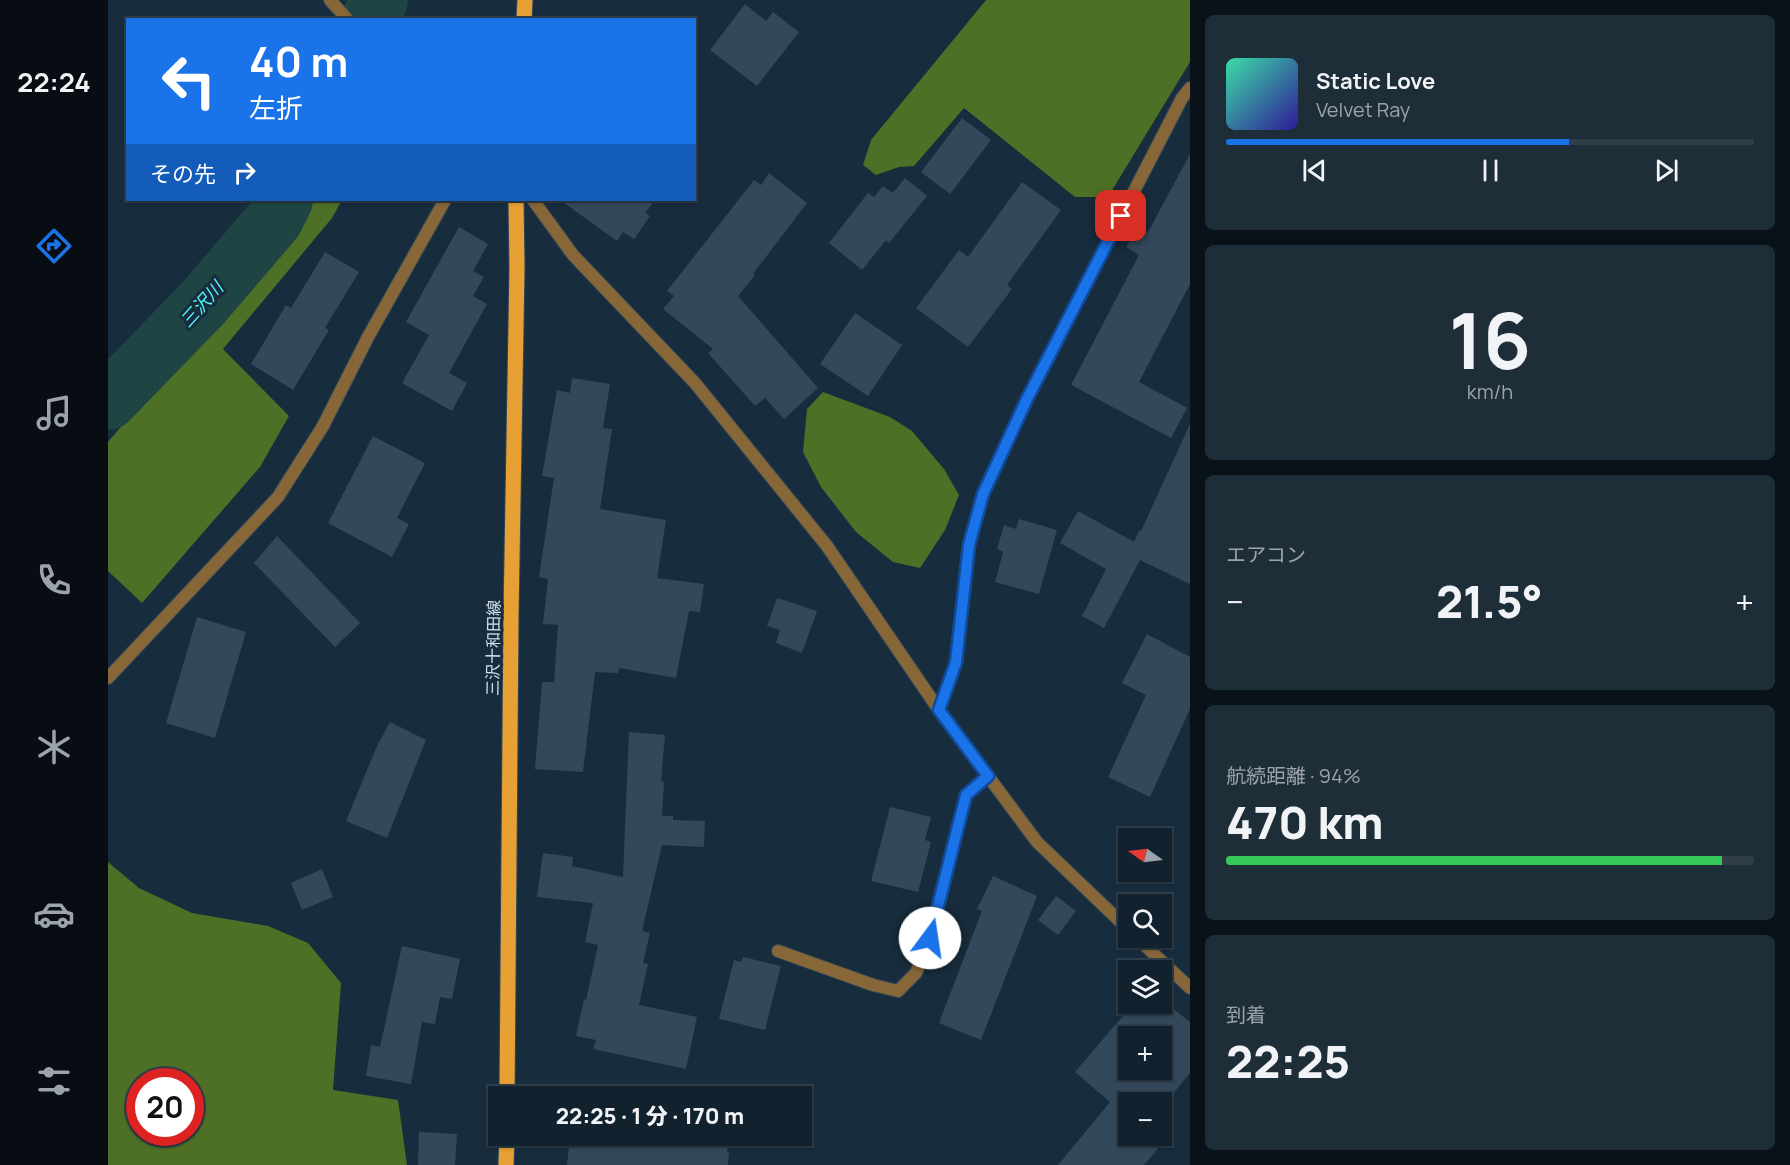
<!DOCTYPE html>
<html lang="ja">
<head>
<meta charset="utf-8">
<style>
	:root { --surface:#11212d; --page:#1e2e39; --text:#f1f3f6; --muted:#9ca3aa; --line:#303e49; --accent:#1a73e8 }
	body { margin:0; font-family:Manrope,"Noto Sans JP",sans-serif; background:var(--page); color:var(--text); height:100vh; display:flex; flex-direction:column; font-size:22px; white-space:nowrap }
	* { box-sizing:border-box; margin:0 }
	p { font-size:20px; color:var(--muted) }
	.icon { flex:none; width:33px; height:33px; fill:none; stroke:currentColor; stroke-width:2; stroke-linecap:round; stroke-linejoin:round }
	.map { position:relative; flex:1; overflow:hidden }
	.drawer { display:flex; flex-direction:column; gap:15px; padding:15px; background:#091219; width:600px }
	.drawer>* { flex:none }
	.banner { position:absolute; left:18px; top:18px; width:570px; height:183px; border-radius:0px; box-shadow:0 2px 4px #0004,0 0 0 2px var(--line); background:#1a73e8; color:#fff; overflow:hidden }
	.needle { width:39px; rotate:284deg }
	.tools { position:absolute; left:1010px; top:828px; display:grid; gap:12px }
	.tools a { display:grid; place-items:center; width:54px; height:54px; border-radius:0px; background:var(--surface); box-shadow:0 2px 4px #0004,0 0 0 2px var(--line); font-size:30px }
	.speed { position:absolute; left:18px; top:1068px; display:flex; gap:12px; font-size:30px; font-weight:700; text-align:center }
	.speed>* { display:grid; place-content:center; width:78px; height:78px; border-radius:50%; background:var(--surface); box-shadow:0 2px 4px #0004,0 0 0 2px var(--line); line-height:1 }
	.speed .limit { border:9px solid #d22; background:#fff; color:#111 }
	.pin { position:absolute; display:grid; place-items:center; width:51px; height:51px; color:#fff; margin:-26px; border-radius:12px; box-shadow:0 3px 9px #0006 }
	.me { position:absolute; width:66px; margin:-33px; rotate:14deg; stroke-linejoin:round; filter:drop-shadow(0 0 4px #0008) }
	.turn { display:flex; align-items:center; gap:21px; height:126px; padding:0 24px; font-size:27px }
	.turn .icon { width:78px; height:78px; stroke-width:2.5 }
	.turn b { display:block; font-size:42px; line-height:51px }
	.then { display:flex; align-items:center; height:57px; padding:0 24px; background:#0003; gap:12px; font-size:22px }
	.big { font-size:45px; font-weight:800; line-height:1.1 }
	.drawer .tile { flex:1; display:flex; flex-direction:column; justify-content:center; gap:9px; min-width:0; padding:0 21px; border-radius:9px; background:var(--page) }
	.drawer .dial { align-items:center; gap:0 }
	.dial b { font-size:78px; line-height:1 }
	.song { display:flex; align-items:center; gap:18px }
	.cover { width:72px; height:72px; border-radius:9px; background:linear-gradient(135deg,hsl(160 70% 55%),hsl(250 70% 35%)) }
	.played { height:6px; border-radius:3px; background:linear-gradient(90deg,var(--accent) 65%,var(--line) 65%) }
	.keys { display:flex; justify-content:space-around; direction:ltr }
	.heat { display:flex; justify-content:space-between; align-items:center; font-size:33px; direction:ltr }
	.charge { height:9px; border-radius:4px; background:linear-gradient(90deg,#34c759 94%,var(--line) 0) }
	.trip { position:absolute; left:380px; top:1086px; width:324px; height:60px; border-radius:0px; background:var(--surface); box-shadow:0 2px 4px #0004,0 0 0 2px var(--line); font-weight:800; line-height:60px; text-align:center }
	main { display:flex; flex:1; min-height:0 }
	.tabs { display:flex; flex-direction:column; width:108px; justify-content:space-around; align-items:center; background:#070d12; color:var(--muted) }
	.tabs .icon { width:42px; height:42px }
	.tabs .on { color:var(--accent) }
	.tabs b { font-size:27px; color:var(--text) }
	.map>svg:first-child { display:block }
	.forest { fill:#4d6f26; fill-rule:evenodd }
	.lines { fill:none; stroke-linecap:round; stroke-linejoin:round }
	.river { stroke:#1e4444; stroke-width:58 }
	.building { fill:#33495b; fill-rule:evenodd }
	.service-casing { stroke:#354958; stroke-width:14 }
	.minor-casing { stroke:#354958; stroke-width:14 }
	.tertiary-casing { stroke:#354958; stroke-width:14 }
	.primary-casing { stroke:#354958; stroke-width:17 }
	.service { stroke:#876638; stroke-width:12 }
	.minor { stroke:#876638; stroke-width:12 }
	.tertiary { stroke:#876638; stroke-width:12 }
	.primary { stroke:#e6a034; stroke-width:15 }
	.route-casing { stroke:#114b97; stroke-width:15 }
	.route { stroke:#1a73e8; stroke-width:10 }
	.labels { text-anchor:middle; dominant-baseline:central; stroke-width:6; stroke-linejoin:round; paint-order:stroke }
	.street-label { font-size:16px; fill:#d4e1ec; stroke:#172c3c }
	.water-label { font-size:18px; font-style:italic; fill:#4bfafd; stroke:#172c3c }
</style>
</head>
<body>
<main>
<nav class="tabs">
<b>22:24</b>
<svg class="icon on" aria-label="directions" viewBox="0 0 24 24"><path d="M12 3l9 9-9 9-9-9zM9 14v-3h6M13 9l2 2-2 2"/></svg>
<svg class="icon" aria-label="music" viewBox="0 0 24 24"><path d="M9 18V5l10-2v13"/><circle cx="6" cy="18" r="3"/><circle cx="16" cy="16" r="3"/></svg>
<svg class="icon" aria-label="phone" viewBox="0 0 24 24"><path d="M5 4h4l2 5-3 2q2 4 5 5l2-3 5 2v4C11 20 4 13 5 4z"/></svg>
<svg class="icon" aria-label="climate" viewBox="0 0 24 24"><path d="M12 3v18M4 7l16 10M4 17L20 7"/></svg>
<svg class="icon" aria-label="car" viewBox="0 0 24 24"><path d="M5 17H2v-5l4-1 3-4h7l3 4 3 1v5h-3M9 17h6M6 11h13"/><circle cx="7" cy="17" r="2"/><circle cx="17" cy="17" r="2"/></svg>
<svg class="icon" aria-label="filters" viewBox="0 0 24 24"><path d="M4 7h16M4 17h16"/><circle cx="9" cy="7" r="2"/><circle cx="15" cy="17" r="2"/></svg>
</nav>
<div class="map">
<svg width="1082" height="1165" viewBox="0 0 1082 1165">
	<rect width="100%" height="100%" fill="#172c3c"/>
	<g class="forest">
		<polygon points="878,0 1082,0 1082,62 1000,197 967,197 856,108 806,166 791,167 768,175 755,165 763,140"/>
		<polygon points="202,200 234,200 224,218 115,349 181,416 152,467 34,603 0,571 0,442 195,214"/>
		<polygon points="715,392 782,417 804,431 836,469 851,495 837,530 812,568 785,562 748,532 713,487 695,452 699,409"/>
		<path d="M0 862 31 888 84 913 160 926 200 943 233 983 225 1090 290 1100 299 1165H0ZM32 1082H82V1132H32Z"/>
	</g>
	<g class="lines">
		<g class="river">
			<polyline points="262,20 271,0"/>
			<polyline points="0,401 95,303 166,220 176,200"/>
		</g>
	</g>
	<g class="building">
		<polygon points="637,4 658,21 665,12 691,32 649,86 602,50"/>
		<polygon points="854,118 883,140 842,194 813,172"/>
		<polygon points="1082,154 1082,284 1031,382 1079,408 1063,438 963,385 1031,255 1018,247 1031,226 1040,232"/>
		<polygon points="661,173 699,203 645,274 647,275 630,296 710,388 676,419 657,398 647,406 600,353 605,349 555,309 566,296 559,291 646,180 653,185"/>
		<polygon points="797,178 819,196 781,243 778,240 754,270 721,243 760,193 766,197 775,186 785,193"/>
		<polygon points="914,182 953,210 899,285 904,289 860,347 808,308 851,250 860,257"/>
		<polygon points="452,200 547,200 537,213 542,216 526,239 515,232 509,241"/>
		<polygon points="351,227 380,244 365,271 376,277 365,296 379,304 341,373 359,383 344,411 294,383 321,335 298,322"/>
		<polygon points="217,252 251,272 217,328 221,330 185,390 143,364 178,305 183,308"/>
		<polygon points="747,313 794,345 760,396 712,364"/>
		<polygon points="464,378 502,384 495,428 504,429 492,509 558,520 549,578 596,584 592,612 581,611 568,678 511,668 510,673 487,672 475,772 427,769 434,682 446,682 450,625 435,624 440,579 431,577 446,478 434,476 449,390 462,393"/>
		<polygon points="1082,424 1082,584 1032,560 996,628 974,616 998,569 952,543 970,511 1026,542 1031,531 1033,531"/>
		<polygon points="265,436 317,463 289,518 301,524 284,557 220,523"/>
		<polygon points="911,519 949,530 931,594 887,582 895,552 889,549 896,525 908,529"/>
		<polygon points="169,536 252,623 227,647 146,563"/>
		<polygon points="669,598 709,611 694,653 668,643 672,630 659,626"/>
		<polygon points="89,617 138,632 107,738 58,723"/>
		<polygon points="1039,634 1082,657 1082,709 1042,797 1000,777 1038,695 1014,683"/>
		<polygon points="282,722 318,740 279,838 238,821 269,746"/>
		<polygon points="521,732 557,735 553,781 556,782 554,816 565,816 565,820 597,821 596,847 554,845 534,931 542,933 535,963 540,964 531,1005 589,1017 578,1069 485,1049 488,1040 468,1036 476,999 478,1000 490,945 477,942 485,903 429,897 435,853 465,857 464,866 515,877"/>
		<polygon points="782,807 823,817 817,840 823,842 810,892 763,881"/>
		<polygon points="214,869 225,897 194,910 183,883"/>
		<polygon points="885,876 929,896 873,1040 831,1023 874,911 869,909"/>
		<polygon points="948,896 968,911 950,935 930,920"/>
		<polygon points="294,946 352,959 344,999 332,997 327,1024 314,1022 303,1084 258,1076 263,1045 272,1047"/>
		<polygon points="635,957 673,966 657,1030 611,1019 626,960 633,962"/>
		<path d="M1025 1004H1059L1082 1022V1073L1053 1108V1102H1020V1136H1053V1134L1058 1139 1036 1165H950L1002 1102 967 1072ZM1020 1036H1053V1070H1020Z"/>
		<polygon points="311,1132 349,1134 347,1165 310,1165"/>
		<polygon points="462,1136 535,1136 574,1143 575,1136 622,1136 619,1152 621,1152 620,1165 459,1165"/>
	</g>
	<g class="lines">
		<defs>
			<polyline id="service" points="670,951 765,985 790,991 808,973 822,938 858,795 880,776"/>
			<g id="minor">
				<polyline points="425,200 465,255 587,383 719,546 831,710 929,842 1020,929"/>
				<polyline points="0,678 170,497 215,426 260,337 337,200"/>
				<polyline points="831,710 848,662 861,545 875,494 919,399 1074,98 1082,88"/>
				<polyline points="1029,938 1082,988"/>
			</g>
			<polyline id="tertiary" points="222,0 240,20"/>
			<g id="primary">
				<polyline points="416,20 417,0"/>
				<polyline points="399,1096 403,616 409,267 408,200"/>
				<polyline points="398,1165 399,1136"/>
			</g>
		</defs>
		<use href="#service" class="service-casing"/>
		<use href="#minor" class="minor-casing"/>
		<use href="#tertiary" class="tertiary-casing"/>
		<use href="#primary" class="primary-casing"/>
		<use href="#service" class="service"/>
		<use href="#minor" class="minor"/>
		<use href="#tertiary" class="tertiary"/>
		<use href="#primary" class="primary"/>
	</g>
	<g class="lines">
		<defs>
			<polyline id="route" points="822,938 858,795 880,776 831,710 848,662 861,545 875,494 919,399 1013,216"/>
		</defs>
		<use href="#route" class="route-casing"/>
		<use href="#route" class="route"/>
	</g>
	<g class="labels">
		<g class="street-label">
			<text transform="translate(385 648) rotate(-89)">三沢十和田線</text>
		</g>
		<g class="water-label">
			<text transform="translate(93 304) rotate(-48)">三沢川</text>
		</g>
	</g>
</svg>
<div class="tools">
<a><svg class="needle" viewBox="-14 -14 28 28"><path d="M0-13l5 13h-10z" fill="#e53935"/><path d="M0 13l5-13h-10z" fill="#9ca3aa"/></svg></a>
<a><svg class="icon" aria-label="search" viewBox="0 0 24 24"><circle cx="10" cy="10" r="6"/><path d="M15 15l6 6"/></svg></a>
<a><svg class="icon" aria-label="layers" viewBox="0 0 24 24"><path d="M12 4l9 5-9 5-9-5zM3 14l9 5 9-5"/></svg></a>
<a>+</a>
<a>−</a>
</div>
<div class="speed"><div class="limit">20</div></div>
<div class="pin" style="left:1013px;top:216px;background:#d93025"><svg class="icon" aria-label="arrive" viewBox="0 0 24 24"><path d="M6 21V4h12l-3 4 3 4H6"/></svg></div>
<svg class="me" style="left:822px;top:938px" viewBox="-20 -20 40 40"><circle r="19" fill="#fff"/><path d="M0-13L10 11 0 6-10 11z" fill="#1a73e8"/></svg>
<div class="trip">22:25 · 1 分 · 170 m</div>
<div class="banner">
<div class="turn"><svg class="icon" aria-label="left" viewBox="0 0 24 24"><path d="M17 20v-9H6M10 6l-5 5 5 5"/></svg><div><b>40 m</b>左折</div></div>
<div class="then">その先<svg class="icon" aria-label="right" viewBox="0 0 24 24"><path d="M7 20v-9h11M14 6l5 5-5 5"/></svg></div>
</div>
</div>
<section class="drawer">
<div class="tile">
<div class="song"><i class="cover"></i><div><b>Static Love</b><p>Velvet Ray</p></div></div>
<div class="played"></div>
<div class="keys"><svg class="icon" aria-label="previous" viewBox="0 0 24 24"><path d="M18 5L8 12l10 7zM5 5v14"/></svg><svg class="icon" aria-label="pause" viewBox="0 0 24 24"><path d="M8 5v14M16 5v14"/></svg><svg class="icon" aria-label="next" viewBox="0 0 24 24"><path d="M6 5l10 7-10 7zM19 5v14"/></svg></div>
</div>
<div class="tile dial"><b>16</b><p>km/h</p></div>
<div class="tile"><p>エアコン</p>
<div class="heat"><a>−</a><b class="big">21.5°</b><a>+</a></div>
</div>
<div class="tile"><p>航続距離 · 94%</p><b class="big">470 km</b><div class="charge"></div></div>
<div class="tile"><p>到着</p><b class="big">22:25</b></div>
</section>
</main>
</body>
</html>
